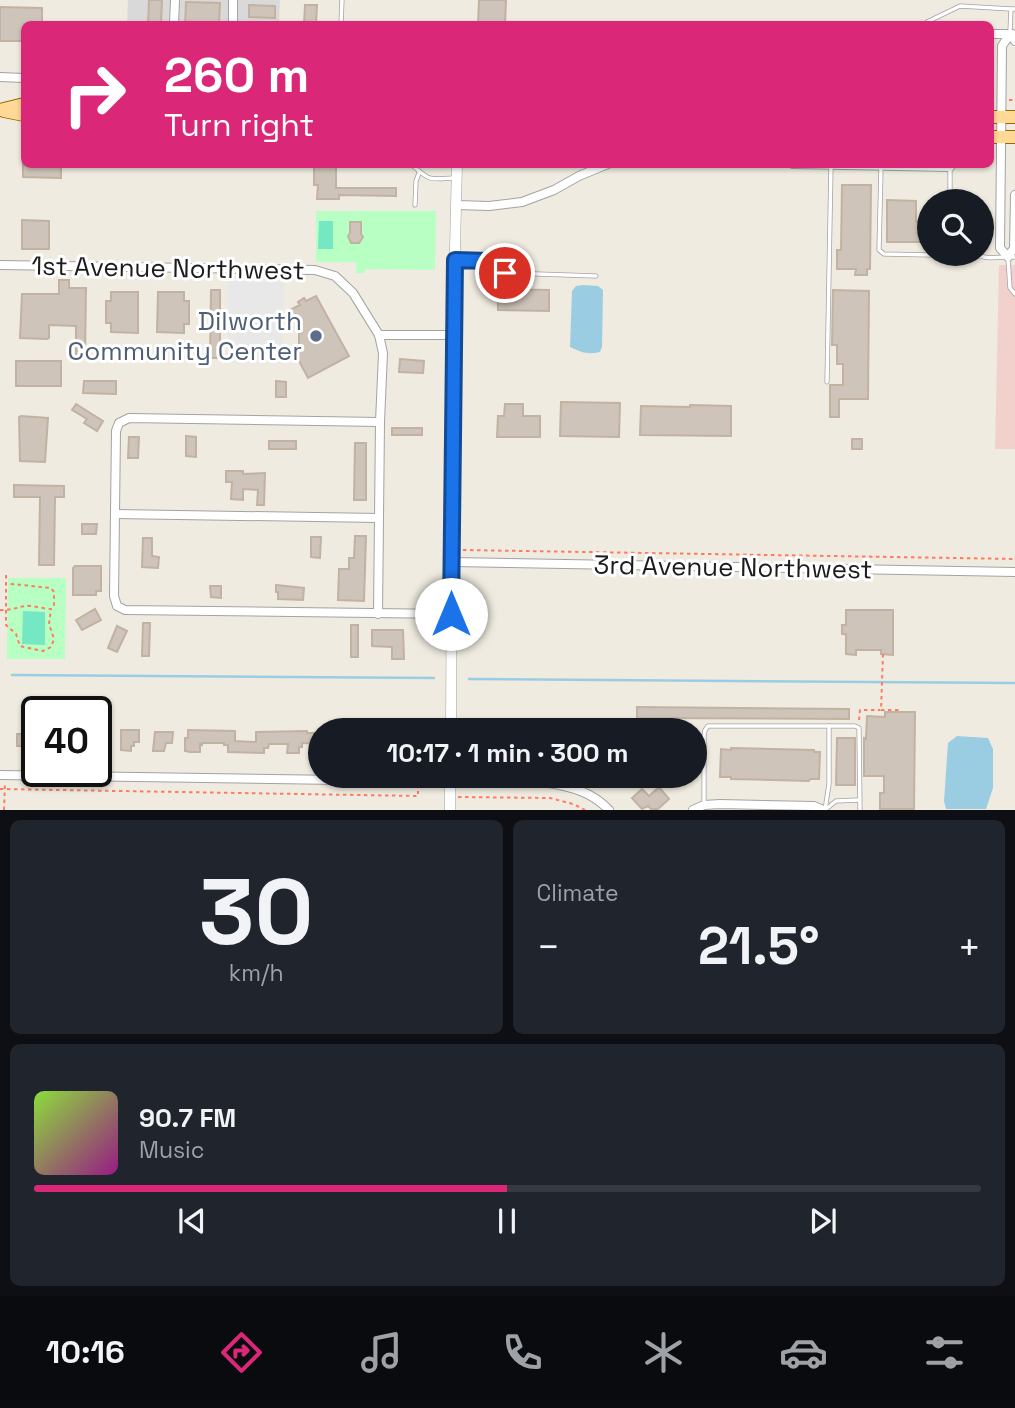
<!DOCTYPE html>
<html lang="en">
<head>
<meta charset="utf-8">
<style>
	:root { --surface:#171b24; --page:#20242c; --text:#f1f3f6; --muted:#9ea1a6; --line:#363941; --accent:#db2777 }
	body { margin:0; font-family:"Space Grotesk",sans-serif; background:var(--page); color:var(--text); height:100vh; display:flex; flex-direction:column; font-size:26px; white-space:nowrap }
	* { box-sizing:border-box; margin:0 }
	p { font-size:23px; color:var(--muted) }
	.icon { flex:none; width:38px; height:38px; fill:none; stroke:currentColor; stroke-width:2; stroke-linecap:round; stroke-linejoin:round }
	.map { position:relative; height:810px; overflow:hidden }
	.panel { display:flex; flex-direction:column; gap:10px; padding:10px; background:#0d0f14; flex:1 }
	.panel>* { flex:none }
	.top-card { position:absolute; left:21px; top:21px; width:973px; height:147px; border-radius:10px; box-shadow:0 2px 5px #0004; background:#db2777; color:#fff; overflow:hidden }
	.fabs { position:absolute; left:917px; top:189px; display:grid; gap:14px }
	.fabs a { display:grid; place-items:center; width:77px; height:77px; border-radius:50%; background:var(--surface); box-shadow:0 2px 5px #0004; font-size:35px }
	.speed { position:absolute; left:21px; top:696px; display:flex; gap:14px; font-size:35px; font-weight:700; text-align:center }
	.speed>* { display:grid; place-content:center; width:91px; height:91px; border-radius:50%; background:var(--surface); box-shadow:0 2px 5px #0004; line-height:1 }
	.speed .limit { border:4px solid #111; border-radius:10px; background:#fff; color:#111 }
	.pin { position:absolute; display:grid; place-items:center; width:60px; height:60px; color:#fff; margin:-30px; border:4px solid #fff; border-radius:50%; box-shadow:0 2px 7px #0007 }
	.me { position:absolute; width:77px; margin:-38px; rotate:0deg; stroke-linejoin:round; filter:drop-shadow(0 0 5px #0008) }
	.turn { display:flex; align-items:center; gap:24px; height:147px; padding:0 28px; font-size:32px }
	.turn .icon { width:91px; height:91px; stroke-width:2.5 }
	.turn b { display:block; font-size:49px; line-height:60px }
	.big { font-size:52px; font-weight:700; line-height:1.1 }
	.panel .tile { flex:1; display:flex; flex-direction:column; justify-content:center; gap:10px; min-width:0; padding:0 24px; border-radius:10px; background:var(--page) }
	.panel .dial { align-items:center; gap:0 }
	.dial b { font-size:91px; line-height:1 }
	.song { display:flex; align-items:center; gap:21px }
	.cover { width:84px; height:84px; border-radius:10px; background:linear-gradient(135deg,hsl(90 70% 55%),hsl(310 70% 35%)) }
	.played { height:7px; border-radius:4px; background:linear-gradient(90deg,var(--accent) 50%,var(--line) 50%) }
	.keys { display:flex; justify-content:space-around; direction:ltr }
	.heat { display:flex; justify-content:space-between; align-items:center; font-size:38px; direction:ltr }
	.panel .tiles { flex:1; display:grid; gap:10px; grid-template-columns:1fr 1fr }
	.tile:last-child { grid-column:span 2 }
	.trip { position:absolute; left:308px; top:718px; width:399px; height:70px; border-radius:35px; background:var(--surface); box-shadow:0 2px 5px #0004; font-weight:700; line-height:70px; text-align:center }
	.dock { display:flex; height:112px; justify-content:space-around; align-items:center; background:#090b0e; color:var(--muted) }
	.dock .icon { width:49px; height:49px }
	.dock .current { color:var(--accent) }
	.dock b { font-size:32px; color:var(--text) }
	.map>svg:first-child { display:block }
	.residential { fill:#dad9d9 }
	.commercial { fill:#f2d1cd }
	.park { fill:#b7ffc2 }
	.pitch { fill:#75e7c3 }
	.parking { fill:#e8e8e8 }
	.water { fill:#9bcde2 }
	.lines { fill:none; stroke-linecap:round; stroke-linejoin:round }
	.stream { stroke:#9bcde2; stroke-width:2.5 }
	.building { fill:#cfc4b9; stroke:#c2b2a1; stroke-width:2 }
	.service-casing { stroke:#a3a3a3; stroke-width:5 }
	.minor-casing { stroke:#a3a3a3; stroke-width:10 }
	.tertiary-casing { stroke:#a3a3a3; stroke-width:11 }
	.primary-casing { stroke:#946d00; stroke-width:14 }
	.path { stroke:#ff7c61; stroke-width:2; stroke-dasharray:3.5 3.5; stroke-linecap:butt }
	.service { stroke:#fff; stroke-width:3.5 }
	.minor { stroke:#fff; stroke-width:8 }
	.tertiary { stroke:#fff; stroke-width:10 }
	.primary { stroke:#ffd995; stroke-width:12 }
	.route-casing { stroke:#114b97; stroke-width:18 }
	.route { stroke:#1a73e8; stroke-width:12 }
	.service-dot { fill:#5c6f8a; stroke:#fff; stroke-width:2.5 }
	.labels { text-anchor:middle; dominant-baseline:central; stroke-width:6; stroke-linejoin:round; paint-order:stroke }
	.street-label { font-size:26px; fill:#1c1c1c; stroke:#fff }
	.service-label { font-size:26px; fill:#4e5e75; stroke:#fff; text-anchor:end }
</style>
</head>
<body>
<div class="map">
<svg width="1015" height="810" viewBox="0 0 1015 810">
	<rect width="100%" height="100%" fill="#efebe0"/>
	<polygon class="residential" points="128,0 280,0 279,24 127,24"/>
	<polygon class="commercial" points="999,265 1015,265 1015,449 995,449"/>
	<g class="park">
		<polygon points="316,211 436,211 435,270 365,269 365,273 356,273 356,262 316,262"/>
		<polygon points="8,578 66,578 65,659 7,659"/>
	</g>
	<g class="pitch">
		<polygon points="319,221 333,221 333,249 318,249"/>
		<polygon points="23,611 45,612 45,645 22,644"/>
	</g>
	<polygon class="parking" points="228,281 284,282 282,364 227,363"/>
	<g class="water">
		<path d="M584 285 598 286 603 290 602 347 600 352C587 355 581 352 570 347L572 291 576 286Z"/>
		<polygon points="957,736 988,738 993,749 993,788 986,809 946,809 944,801 948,743"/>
	</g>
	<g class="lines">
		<g class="stream">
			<polyline points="12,675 434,678"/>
			<polyline points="469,679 1015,683"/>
		</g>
	</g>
	<g class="building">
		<polygon points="149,0 162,0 161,24 148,24"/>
		<polygon points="479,0 506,0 505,24 478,24"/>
		<polygon points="186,2 220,3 219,24 185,24"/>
		<polygon points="249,5 275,6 275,18 249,17"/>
		<polygon points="305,5 317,5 316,24 304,24"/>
		<polygon points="0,7 42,8 42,24 24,24 24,41 0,41"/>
		<polygon points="23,164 61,164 61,178 23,177"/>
		<polygon points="314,164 336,164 336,188 396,188 396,196 339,195 339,199 317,199 318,185 314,185"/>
		<polygon points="842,185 871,185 870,269 867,269 867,275 855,275 856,269 837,269 837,250 841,250"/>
		<polygon points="887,200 916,201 916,222 929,222 929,242 887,242"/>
		<polygon points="22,220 49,221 49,249 22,249"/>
		<polygon points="350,222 361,222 361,234 363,237 359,243 351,243 348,236 350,233"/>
		<polygon points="59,280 69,280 69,288 86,288 85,357 76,357 76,326 49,325 49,338 47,339 20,338 22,294 59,294"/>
		<polygon points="498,289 549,290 549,311 498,310"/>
		<polygon points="211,290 220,290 220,358 210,358"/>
		<polygon points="833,290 869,291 868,399 839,399 839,417 830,417 830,385 843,385 843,364 837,364 837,345 832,345"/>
		<polygon points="111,292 138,292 138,333 111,332 111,323 106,323 106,301 111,301"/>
		<polygon points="158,292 184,292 184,301 189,301 189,324 184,324 184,333 157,332"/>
		<polygon points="316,296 349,356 308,378 299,361 299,334 302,332 290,310 300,305 298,302 304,298 306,301"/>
		<polygon points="400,359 424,361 423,373 399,372"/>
		<rect x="16" y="361" width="45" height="25"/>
		<polygon points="84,381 116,381 116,394 83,393"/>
		<polygon points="276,381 286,382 286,397 276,397"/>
		<polygon points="561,402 620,403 619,437 560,436"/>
		<polygon points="76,404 103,421 97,431 84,423 87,419 72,410"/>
		<polygon points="505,404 523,404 523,416 540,416 540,437 497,437 498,416 504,416"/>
		<polygon points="690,405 731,406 731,436 640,435 641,406 690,407"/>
		<polygon points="21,416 48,418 45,462 20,461 19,417"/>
		<rect x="392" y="428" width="30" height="7"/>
		<polygon points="186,436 196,437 196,457 186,456"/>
		<polygon points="129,437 139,437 138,458 128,458"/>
		<rect x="852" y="439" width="10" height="10"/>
		<rect x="269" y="441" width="27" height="8"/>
		<polygon points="355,443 366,443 366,500 354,500"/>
		<polygon points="226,471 243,471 243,474 265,473 264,505 257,505 258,490 243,489 243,500 231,499 232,482 226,482"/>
		<polygon points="14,485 64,486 64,497 55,497 54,565 39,565 40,497 14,497"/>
		<polygon points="82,524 97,524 96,534 82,534"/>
		<polygon points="355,536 366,536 364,601 338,600 339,569 349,569 349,558 354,558"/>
		<polygon points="311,537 321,537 320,558 311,557"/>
		<polygon points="143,538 152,538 152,556 159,557 158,568 142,567"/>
		<polygon points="75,566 101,566 101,591 96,591 96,595 73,595 73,568"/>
		<polygon points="276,585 304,588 303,600 278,599 278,592 276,592"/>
		<polygon points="210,586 221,586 221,598 211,597"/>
		<polygon points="95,609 101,620 82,630 76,620"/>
		<polygon points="846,610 893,610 893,655 881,654 881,650 856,650 856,655 846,654 846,634 842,634 842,625 846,625"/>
		<polygon points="143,623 150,623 149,656 142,656"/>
		<rect x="351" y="625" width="7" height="32"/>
		<polygon points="117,626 127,631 117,652 108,648"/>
		<polygon points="372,630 403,630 404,659 392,659 392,647 372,646"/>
		<polygon points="637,707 849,709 849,719 637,718"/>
		<polygon points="885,712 915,712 914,809 880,809 880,793 884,793 884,776 864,776 864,738 866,739 867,716 885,717"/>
		<polygon points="121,730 139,730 139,742 134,742 134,746 131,746 131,751 121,750"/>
		<polygon points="188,730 235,731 235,741 253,742 256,742 256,732 307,731 307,733 320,733 320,744 302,743 302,747 299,747 299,753 287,753 288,744 269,744 268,748 264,748 264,753 228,752 228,745 224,745 224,743 202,743 202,745 200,744 200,752 190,752 185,751 185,738 188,738"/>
		<rect x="96" y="731" width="9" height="11"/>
		<polygon points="155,732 173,732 172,743 166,743 164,751 153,751"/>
		<polygon points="17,734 37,734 37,750 25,750 25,746 17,746"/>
		<polygon points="837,738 855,738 855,785 836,785"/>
		<polygon points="731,748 814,750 814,752 820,752 819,779 810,779 809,781 731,779 731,777 720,777 721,749 731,750"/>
		<polygon points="659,787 669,799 658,809 651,809 648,806 642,809 632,798 642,789 649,796"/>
	</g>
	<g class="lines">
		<defs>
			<g id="service">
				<polyline points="341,24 342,0"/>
				<polyline points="928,24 927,22 960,6 1011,9"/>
				<polyline points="1010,32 1011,9 1015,9"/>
				<path d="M386 164 412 165C431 182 429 179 454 178"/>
				<polyline points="881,168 879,250 884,254 979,256"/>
				<polyline points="950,169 950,199 952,201"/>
				<polyline points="415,205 416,181 419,173"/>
				<path d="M977 254C987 261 1003 256 1015 257"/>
				<polyline points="1008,259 1010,288 1015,294"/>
				<polyline points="457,260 489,261 505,273 596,276"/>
				<polyline points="827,382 831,165"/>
				<polyline points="829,726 855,726 859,728 860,810"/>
				<polyline points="704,802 704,736 705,730 708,726 829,726 829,784 825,810"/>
				<polyline points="826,809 836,801 859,800"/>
			</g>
			<g id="minor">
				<polyline points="174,24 175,0"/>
				<polyline points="233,24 233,0"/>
				<polyline points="990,34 1012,34"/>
				<polyline points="1015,41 1010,34 1002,46 1000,248 1008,257 1014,248 1015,195"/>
				<polyline points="0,77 24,78"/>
				<polyline points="793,164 950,167"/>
				<polyline points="456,205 489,206 522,202 554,190 579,176 608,164"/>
				<polyline points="0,265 315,270 335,276 353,293 379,335 383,353 380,422 378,614"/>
				<polyline points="379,335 453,335"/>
				<polyline points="380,422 129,418 119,423 116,431 114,596 117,606 125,610 451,614"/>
				<polyline points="115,514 379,518"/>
				<polyline points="452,562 1015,572"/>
				<path d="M0 775 549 783C572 787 592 792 609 810"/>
				<polyline points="693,810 704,805 720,804 814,806 823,810"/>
			</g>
			<g id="tertiary">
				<polyline points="451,730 453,335 457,164"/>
				<polyline points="450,810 450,775"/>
			</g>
			<g id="primary">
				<polyline points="0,110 24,104"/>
				<polyline points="4,111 24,115"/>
				<polyline points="990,117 1015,117"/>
				<polyline points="990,137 1015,137"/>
			</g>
		</defs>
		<use href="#service" class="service-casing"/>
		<use href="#minor" class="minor-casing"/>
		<use href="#tertiary" class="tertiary-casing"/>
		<use href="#primary" class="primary-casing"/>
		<g class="path">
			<polyline points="1009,100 1015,100"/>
			<polyline points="463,550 1015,559"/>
			<polyline points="6,575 6,625 16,634 20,646 43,651 51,647 54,639 49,624 51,609"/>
			<path d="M0 610C13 610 14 608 25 606 31 605 44 609 51 609L54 606V592L51 588C35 587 22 584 7 584"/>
			<polyline points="883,654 881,710 899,710 899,712"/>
			<polyline points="859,720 860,710 880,710"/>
			<polyline points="0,789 418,796 418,791"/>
			<polyline points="458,797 550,798 573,804 585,810"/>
			<polyline points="4,810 5,783"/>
		</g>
		<use href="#service" class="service"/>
		<use href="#minor" class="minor"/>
		<use href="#tertiary" class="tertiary"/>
		<use href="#primary" class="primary"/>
	</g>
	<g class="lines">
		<defs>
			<polyline id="route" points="451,614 455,260 489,261 505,273"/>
		</defs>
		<use href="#route" class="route-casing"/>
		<use href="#route" class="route"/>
	</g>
	<circle class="service-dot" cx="316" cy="336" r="7"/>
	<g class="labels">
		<g class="street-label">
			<text transform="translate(168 268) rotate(1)">1st Avenue Northwest</text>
			<text transform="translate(733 567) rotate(1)">3rd Avenue Northwest</text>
		</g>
		<g class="service-label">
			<text x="302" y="321">Dilworth<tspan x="302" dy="30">Community Center</tspan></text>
		</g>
	</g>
</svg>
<div class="fabs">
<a><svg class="icon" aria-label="search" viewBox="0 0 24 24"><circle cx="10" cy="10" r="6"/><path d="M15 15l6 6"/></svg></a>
</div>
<div class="speed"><div class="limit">40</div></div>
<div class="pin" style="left:505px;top:273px;background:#d93025"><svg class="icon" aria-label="arrive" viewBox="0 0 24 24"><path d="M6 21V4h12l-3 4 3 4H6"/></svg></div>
<svg class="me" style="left:451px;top:614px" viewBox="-20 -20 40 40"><circle r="19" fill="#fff"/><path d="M0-13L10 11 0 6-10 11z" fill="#1a73e8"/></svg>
<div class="trip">10:17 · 1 min · 300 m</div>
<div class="top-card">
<div class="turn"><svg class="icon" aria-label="right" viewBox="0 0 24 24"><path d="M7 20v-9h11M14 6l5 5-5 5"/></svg><div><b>260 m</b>Turn right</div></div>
</div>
</div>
<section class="panel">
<div class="tiles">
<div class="tile dial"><b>30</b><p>km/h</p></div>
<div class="tile"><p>Climate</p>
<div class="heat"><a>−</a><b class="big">21.5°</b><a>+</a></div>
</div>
<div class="tile">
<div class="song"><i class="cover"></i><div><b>90.7 FM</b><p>Music</p></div></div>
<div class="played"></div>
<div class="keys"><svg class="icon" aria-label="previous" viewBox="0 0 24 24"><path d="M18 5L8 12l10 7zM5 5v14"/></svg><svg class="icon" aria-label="pause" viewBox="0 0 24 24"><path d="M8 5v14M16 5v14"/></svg><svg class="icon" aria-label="next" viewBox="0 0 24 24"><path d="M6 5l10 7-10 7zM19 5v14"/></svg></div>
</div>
</div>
</section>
<nav class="dock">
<b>10:16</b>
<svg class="icon current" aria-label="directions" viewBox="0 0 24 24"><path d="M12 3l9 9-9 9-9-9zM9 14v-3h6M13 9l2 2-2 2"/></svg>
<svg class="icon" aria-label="music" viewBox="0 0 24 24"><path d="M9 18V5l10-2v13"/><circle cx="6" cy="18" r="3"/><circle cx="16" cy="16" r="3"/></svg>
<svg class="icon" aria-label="phone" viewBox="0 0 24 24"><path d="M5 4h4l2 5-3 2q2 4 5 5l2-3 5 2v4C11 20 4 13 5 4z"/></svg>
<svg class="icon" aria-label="climate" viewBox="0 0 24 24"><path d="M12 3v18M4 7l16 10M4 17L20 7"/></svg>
<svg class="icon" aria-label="car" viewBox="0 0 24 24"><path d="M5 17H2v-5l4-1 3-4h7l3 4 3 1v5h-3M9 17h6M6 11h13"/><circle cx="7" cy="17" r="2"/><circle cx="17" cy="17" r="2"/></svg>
<svg class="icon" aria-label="filters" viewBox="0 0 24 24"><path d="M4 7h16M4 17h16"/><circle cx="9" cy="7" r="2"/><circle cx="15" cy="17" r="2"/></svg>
</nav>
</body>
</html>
